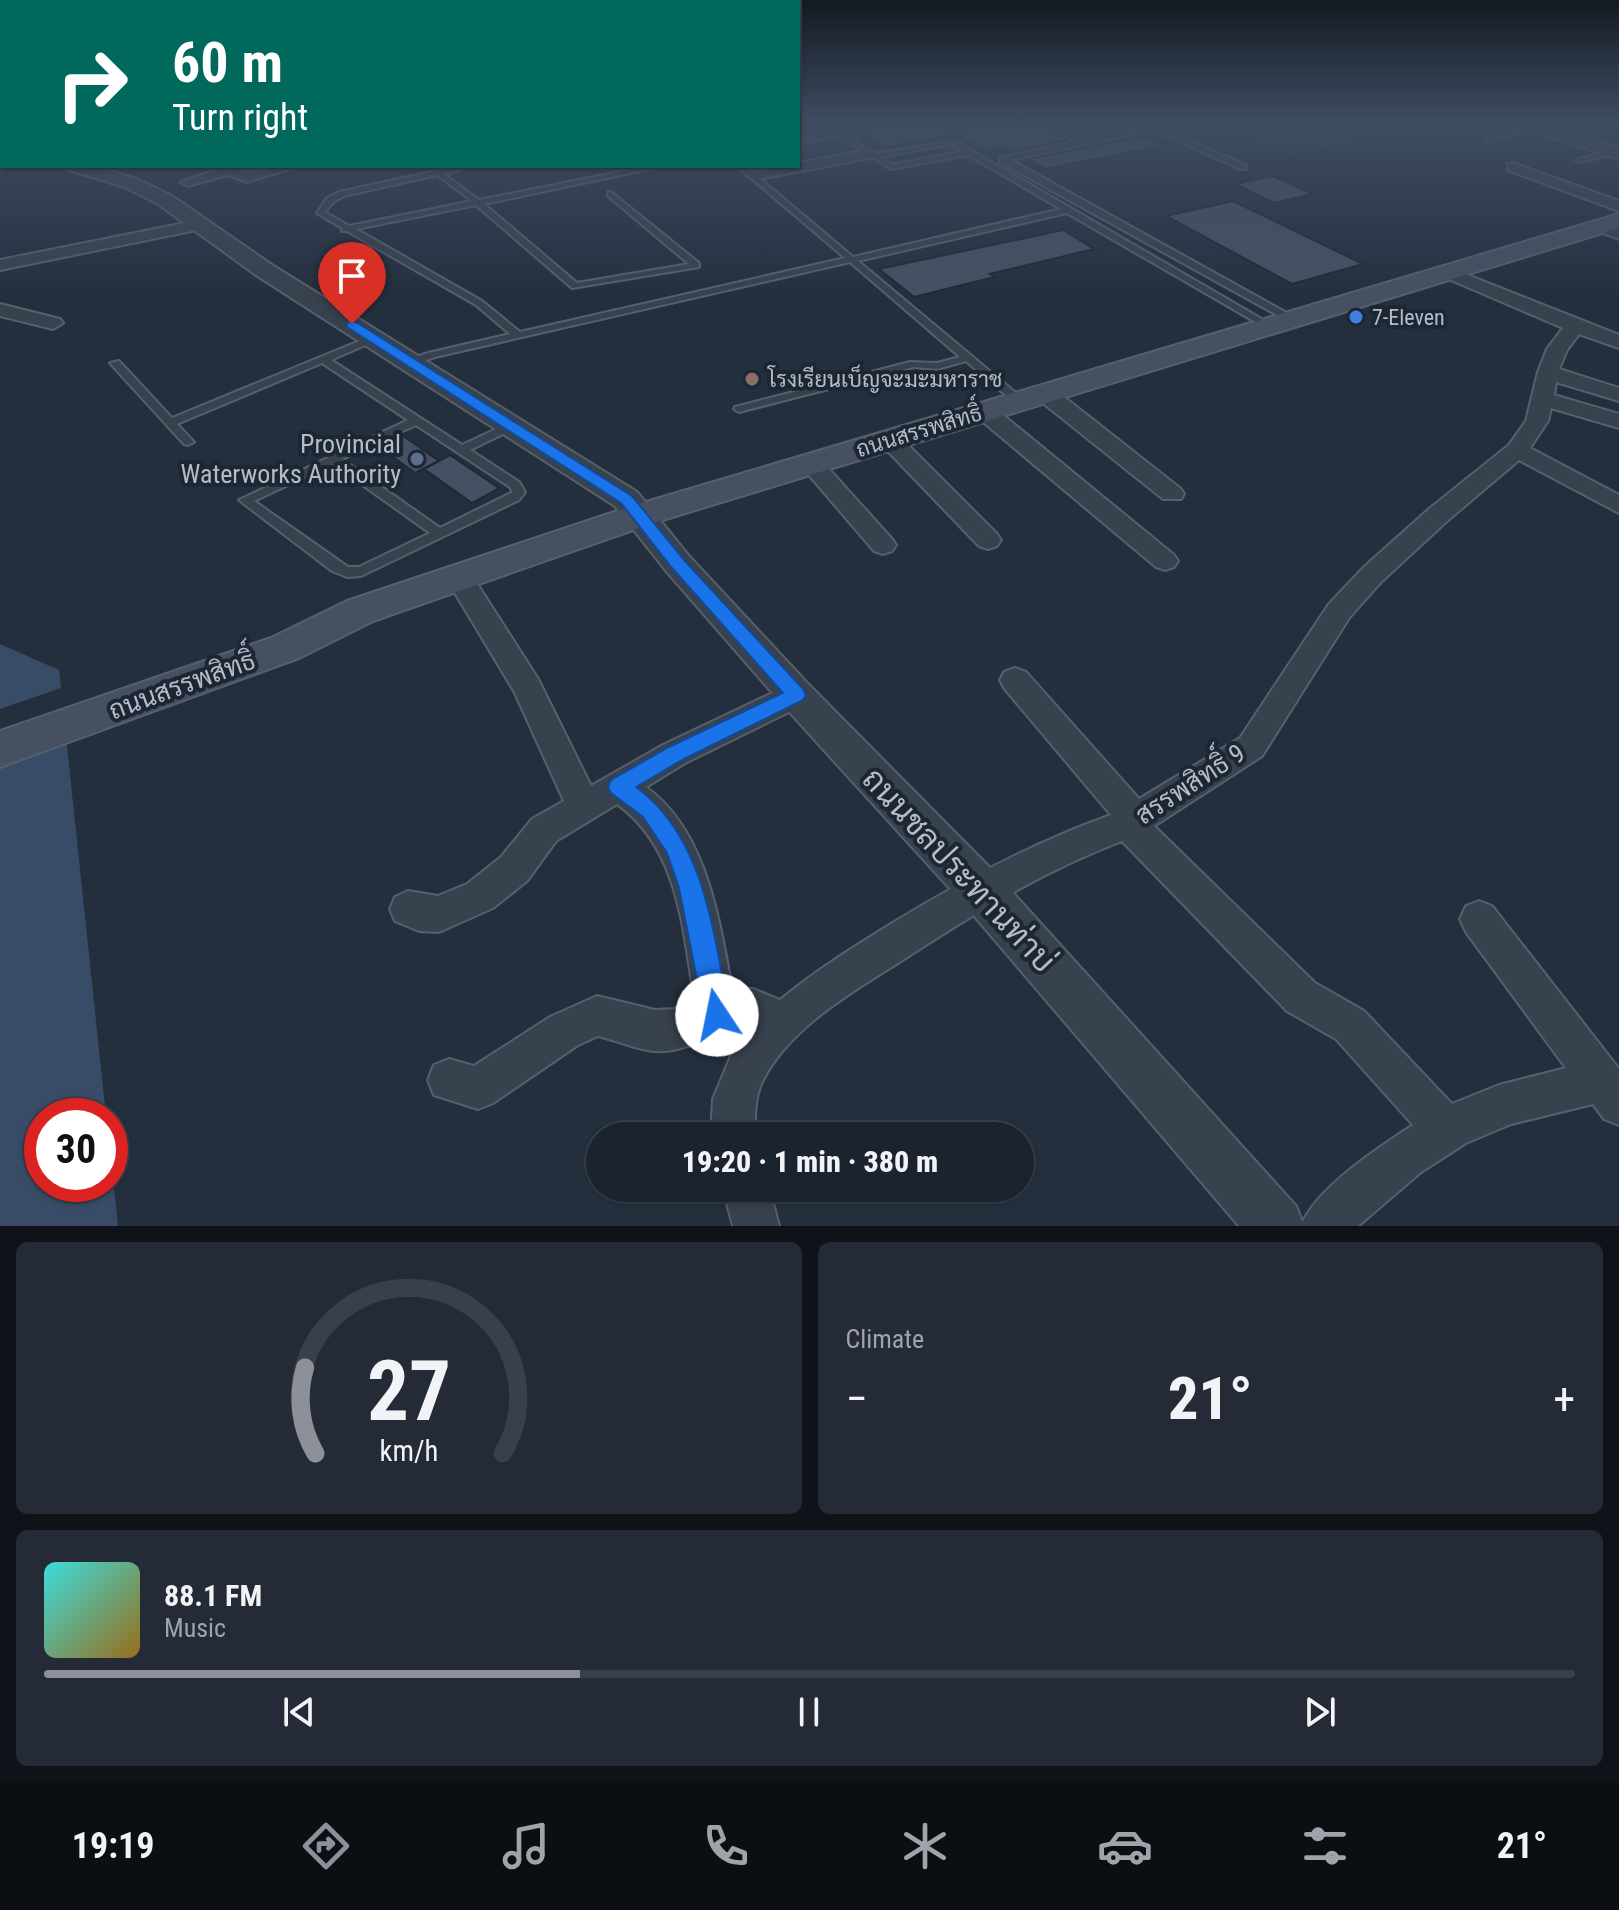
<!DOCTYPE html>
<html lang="en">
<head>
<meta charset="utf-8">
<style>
	:root { --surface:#1b232e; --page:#242b36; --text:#f1f3f6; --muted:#a0a4aa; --line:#39404a; --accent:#8c9099 }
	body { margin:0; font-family:"Roboto Condensed",Sarabun,sans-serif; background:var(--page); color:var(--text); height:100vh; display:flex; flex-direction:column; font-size:30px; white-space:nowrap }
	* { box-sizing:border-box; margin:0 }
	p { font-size:26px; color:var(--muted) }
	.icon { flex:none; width:44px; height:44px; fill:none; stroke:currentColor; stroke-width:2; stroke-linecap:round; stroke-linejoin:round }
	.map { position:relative; height:1226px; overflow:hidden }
	.side { display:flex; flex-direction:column; gap:16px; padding:16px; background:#0f1319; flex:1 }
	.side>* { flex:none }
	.guide { position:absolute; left:0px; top:0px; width:800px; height:168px; box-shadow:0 2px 6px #0004,0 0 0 2px var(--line); background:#00695c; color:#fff; overflow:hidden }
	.speed { position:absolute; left:24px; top:1098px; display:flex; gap:16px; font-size:40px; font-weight:700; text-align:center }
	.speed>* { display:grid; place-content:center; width:104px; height:104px; border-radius:50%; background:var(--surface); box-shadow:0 2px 6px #0004,0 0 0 2px var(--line); line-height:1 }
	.speed .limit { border:12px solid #d22; background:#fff; color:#111 }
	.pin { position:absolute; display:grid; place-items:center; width:68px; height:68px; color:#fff; margin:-82px -34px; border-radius:50% 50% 50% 0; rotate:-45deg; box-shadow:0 0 8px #0007 }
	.pin .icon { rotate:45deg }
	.me { position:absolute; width:88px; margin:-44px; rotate:349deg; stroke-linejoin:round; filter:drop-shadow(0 0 6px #0008) }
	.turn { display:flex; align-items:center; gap:28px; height:168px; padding:0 40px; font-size:36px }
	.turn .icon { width:104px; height:104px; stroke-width:2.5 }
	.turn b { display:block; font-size:56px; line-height:68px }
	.big { font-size:60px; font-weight:800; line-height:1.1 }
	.side .card { flex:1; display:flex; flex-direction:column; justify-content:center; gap:12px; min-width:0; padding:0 28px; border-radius:12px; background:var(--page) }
	.side .dial { align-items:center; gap:0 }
	.dial svg { height:208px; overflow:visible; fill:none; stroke:var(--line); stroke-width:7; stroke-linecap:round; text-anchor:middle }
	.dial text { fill:var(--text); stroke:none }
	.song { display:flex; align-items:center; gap:24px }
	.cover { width:96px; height:96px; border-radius:12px; background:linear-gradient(135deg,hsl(180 70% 55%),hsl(40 70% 35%)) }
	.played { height:8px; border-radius:4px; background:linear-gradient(90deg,var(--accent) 35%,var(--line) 35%) }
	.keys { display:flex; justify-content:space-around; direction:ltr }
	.heat { display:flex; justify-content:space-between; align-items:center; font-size:44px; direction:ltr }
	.side .tiles { flex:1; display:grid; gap:16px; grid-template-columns:1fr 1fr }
	.card:last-child { grid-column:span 2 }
	.trip { position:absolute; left:586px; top:1122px; width:448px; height:80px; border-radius:40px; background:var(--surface); box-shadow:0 2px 6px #0004,0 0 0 2px var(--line); font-weight:800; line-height:80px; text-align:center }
	.tabs { display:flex; height:128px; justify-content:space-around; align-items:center; background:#0b0e12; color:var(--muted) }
	.tabs .icon { width:56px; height:56px }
	.tabs .current { color:var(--accent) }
	.tabs b { font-size:36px; color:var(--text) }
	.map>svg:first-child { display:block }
	.green { fill:#263c3f }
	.water { fill:#394c67 }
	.pier { fill:#242f3e }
	.building { fill:#455162; stroke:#1f2835; stroke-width:2 }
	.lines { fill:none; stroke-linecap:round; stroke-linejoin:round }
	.service-casing { stroke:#565f6c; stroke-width:4 }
	.minor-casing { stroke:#565f6c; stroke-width:4 }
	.tertiary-casing { stroke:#565f6c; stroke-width:4 }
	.secondary-casing { stroke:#565f6c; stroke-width:4 }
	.service { fill:#38414e; fill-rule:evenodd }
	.minor { fill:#38414e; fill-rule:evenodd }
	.tertiary { fill:#38414e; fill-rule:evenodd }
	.secondary { fill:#465061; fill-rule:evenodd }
	.route { fill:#1a73e8; stroke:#114b97; stroke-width:2 }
	.shop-dot { fill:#3f7fe0; stroke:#1d2633; stroke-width:3 }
	.education-dot { fill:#8d6e63; stroke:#1d2633; stroke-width:3 }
	.service-dot { fill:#5c6f8a; stroke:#1d2633; stroke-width:3 }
	.labels { text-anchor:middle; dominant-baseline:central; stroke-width:8; stroke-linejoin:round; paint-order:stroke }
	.far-poi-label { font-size:22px; fill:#b4bcc9; stroke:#1d2633; text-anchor:start }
	.far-street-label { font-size:22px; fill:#b4bcc9; stroke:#1d2633 }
	.poi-label { font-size:26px; fill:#b4bcc9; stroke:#1d2633; text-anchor:end }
	.street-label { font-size:26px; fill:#b4bcc9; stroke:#1d2633 }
	.near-street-label { font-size:32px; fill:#b4bcc9; stroke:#1d2633 }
</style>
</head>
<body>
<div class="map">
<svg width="1619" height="1226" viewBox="0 0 1619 1226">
	<rect width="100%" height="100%" fill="#242f3e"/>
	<polygon class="green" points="1211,124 1332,124 1369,138 1288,156"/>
	<polygon class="water" points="0,644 59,670 106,1116 42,1116 42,1184 110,1184 110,1149 118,1226 0,1226"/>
	<polygon class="pier" points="64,687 70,739 0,764 0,709"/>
	<g class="building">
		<polygon points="850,124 1041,124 1067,140 1014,152 1004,146 983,150 958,134 885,147"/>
		<polygon points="1058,124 1115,124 1125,129 1083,137"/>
		<polygon points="1140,136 1162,146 1045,169 1028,159"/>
		<polygon points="1273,176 1313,194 1274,203 1235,184"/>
		<polygon points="1233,201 1363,264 1292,284 1166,216"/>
		<polygon points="1063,230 1094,249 990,274 995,277 914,297 879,269"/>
		<polygon points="402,435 439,461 415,473 378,446"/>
		<polygon points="450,455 499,488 472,503 424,469"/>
	</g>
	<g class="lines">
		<defs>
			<g id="service">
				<path d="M820 124H827L874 154 955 141 1272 325 1264 327 1067 213 858 261 1023 399V403H1015L966 361 937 369 914 367 739 412 734 409 735 407 910 362 937 363 960 357 850 262 435 357 412 365 408 364V360L428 353 510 334 476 305 347 231H342V228L317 213 327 198 339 192 459 166H473L444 174 479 200 649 166H664L484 204 577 283 689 264 608 196V192H611L699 263V267L572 288 476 205 356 229 482 301 520 332 845 258 737 166H745L853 257 1061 209 968 155 891 169 838 136 798 144V140L833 133ZM952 144 963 151 892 165 880 157ZM437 175 472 201 349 226 325 212 333 202 344 196Z"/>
				<polygon points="1044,124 1052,124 1083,140 1160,125 1163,127 1161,129 1246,165 1246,169 1240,169 1154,130 1011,160 1294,317 1294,321 1288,321 1000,162 1000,158 1076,141"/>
				<polygon points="1535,125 1537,128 1487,141 1484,139"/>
				<polygon points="1615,150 1617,153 1580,162 1576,160"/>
				<path d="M374 335 379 338 377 340 331 360 462 445 509 423H517V427L470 450 519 482 525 492 519 500 361 576 347 577 332 571 239 500 408 420 322 363 177 424 194 442 188 445 184 444 110 363 119 361 172 418ZM416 425 510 487 513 492 440 528 342 459ZM333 464 430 533 359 567H348L254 501Z"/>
			</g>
			<g id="minor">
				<polygon points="869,150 876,154 874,157 754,180 747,176 754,172 798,166 798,163"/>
				<polygon points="1513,163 1619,201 1619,211 1508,170 1508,164"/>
				<path d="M250 166 242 171C253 174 284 166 299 166L247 182 228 175 188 186 181 182 227 166Z"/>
				<polygon points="200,220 208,225 206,228 0,270 0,260"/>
				<polygon points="1601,222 1619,228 1619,239 1595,230 1593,227"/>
				<path d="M1450 268 1619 335V348L1579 334 1567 350 1559 369 1619 388V401L1556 382 1554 395 1619 414V428L1551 408 1548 421 1530 448 1619 495V513L1519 460 1447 521 1381 582 1349 618 1262 756 1154 826 1315 983 1364 1011 1452 1104 1499 1085 1566 1068 1466 932 1460 919 1466 906 1479 901 1492 906 1619 1069V1125L1604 1119 1593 1104 1511 1124 1466 1143 1421 1172 1358 1226H1301C1316 1188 1378 1148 1413 1125L1336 1039 1287 1011 1122 841C1041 872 970 916 898 963 849 994 788 1029 762 1082 754 1100 755 1117 755 1136H711L713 1099 733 1051 748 1028C718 1027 695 1049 665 1051 642 1053 620 1041 598 1036L578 1045 493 1103 478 1109 434 1095 428 1080 434 1065 449 1059 474 1066 550 1017 597 996 655 1010 674 1009 695 1002C683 932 680 849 617 804L556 841 527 881 493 908 439 932 419 931 395 921 390 909 395 897 408 891 438 896 467 884 501 857 532 819 564 801 514 691 446 578 449 571 459 569 469 571 538 679 591 786 663 745 785 687 796 683 807 687 811 695 807 703 685 763 646 787C707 831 719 920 732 988L753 989 780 1000C815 971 852 948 891 924 961 881 1033 843 1111 815L1004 688 1000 680 1004 672 1015 668 1026 672 1139 799 1240 738 1329 604 1363 568 1429 509 1509 445 1526 421 1538 372 1547 349 1563 328 1444 277 1441 273Z"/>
				<polygon points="0,304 60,319 63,323 53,329 0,316"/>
				<polygon points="1046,388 1054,389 1181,489 1184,494 1181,499 1163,499 1038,399 1035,394 1038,389"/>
				<polygon points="984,404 992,406 1174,555 1178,561 1174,567 1165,570 1156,567 976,416 973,411"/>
				<polygon points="890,433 898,435 997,534 1001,540 997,546 988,549 979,546 882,445 879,440 882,435"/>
				<polygon points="811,456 819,458 892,539 896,545 892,551 883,554 874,551 803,468 799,463 803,458"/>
				<polygon points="723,1188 769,1188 779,1226 733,1226"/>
			</g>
			<g id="tertiary">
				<polygon points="1518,124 1542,124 1619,148 1619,159 1520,127"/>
				<rect x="0" y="138" width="2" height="11"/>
				<polygon points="66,166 94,166 137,179 172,196 272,265 637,492 689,556 809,685 996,874 1296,1206 1304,1226 1239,1226 964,904 783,705 667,572 615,506 256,275 158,204 125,187 69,170"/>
			</g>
			<polygon id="secondary" points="1619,214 1619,228 653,523 373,621 299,658 0,767 0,731 271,638 347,601 629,507"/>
		</defs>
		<use href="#service" class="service-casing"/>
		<use href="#minor" class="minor-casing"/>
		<use href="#tertiary" class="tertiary-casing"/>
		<use href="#secondary" class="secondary-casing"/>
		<use href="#service" class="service"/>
		<use href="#minor" class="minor"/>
		<use href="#tertiary" class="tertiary"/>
		<use href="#secondary" class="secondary"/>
	</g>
	<linearGradient id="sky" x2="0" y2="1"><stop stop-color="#141a22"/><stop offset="0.42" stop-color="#3f4d63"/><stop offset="1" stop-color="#3f4d63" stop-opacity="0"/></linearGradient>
	<rect width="1619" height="295" fill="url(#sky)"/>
	<path class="route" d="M347 322H356L632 496 684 560 803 689 806 695 803 700 682 760 636 787C706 838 713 935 730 1015L726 1024 717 1028 708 1024 704 1015 679 888 667 853 643 817 611 793 608 787 611 780 667 748 783 693 672 568 621 503 347 327Z"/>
	<circle class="shop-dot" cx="1356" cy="317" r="8"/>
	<circle class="education-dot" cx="752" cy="379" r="8"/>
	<circle class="service-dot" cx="417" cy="459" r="8"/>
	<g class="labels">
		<g class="far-poi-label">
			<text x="1372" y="317">7-Eleven</text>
			<text x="768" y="379">โรงเรียนเบ็ญจะมะมหาราช</text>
		</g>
		<g class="far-street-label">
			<text transform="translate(919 431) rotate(-17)">ถนนสรรพสิทธิ์</text>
		</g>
		<g class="poi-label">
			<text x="401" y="444">Provincial<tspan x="401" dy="30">Waterworks Authority</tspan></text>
		</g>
		<g class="street-label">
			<text transform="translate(182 685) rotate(-20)">ถนนสรรพสิทธิ์</text>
			<text transform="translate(1190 784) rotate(-33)">สรรพสิทธิ์ 9</text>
		</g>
		<g class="near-street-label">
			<text transform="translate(959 870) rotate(47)">ถนนชลประทานท่าบ่</text>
		</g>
	</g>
</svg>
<div class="speed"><div class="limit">30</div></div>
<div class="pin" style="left:352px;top:324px;background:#d93025"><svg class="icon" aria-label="arrive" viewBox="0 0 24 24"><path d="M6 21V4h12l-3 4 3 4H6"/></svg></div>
<svg class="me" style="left:717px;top:1015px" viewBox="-20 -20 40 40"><circle r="19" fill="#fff"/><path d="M0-13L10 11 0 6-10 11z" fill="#1a73e8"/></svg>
<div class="trip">19:20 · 1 min · 380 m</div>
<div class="guide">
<div class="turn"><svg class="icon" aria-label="right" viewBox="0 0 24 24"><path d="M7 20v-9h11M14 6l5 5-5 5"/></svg><div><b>60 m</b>Turn right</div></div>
</div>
</div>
<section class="side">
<div class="tiles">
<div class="card dial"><svg viewBox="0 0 100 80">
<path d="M14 69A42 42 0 1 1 86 69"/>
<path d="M14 69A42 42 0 0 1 10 36" stroke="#8c9099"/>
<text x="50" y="56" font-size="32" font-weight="700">27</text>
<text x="50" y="72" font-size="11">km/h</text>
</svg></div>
<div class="card"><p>Climate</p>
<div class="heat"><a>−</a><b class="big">21°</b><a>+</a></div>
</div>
<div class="card">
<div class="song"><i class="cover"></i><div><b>88.1 FM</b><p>Music</p></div></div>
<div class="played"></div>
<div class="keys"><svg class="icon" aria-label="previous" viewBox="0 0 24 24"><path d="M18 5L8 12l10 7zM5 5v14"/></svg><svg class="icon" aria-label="pause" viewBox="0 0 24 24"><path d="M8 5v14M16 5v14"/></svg><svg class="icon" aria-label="next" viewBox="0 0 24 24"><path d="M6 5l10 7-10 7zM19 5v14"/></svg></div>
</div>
</div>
</section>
<nav class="tabs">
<b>19:19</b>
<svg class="icon current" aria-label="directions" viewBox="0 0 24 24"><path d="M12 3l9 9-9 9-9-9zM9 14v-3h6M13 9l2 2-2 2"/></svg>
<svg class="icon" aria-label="music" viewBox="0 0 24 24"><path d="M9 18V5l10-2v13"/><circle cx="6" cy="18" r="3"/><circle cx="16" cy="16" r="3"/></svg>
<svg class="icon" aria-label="phone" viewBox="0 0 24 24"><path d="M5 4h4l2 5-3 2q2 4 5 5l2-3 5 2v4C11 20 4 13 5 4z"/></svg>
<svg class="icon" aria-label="climate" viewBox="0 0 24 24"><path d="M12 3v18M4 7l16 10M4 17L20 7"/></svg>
<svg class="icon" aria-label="car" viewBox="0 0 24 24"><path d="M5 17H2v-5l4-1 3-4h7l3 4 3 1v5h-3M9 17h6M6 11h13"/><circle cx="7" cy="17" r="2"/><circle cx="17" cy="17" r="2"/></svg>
<svg class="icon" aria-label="filters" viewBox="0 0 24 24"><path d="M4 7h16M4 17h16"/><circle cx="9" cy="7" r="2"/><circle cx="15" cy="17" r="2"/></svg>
<b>21°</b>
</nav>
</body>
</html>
